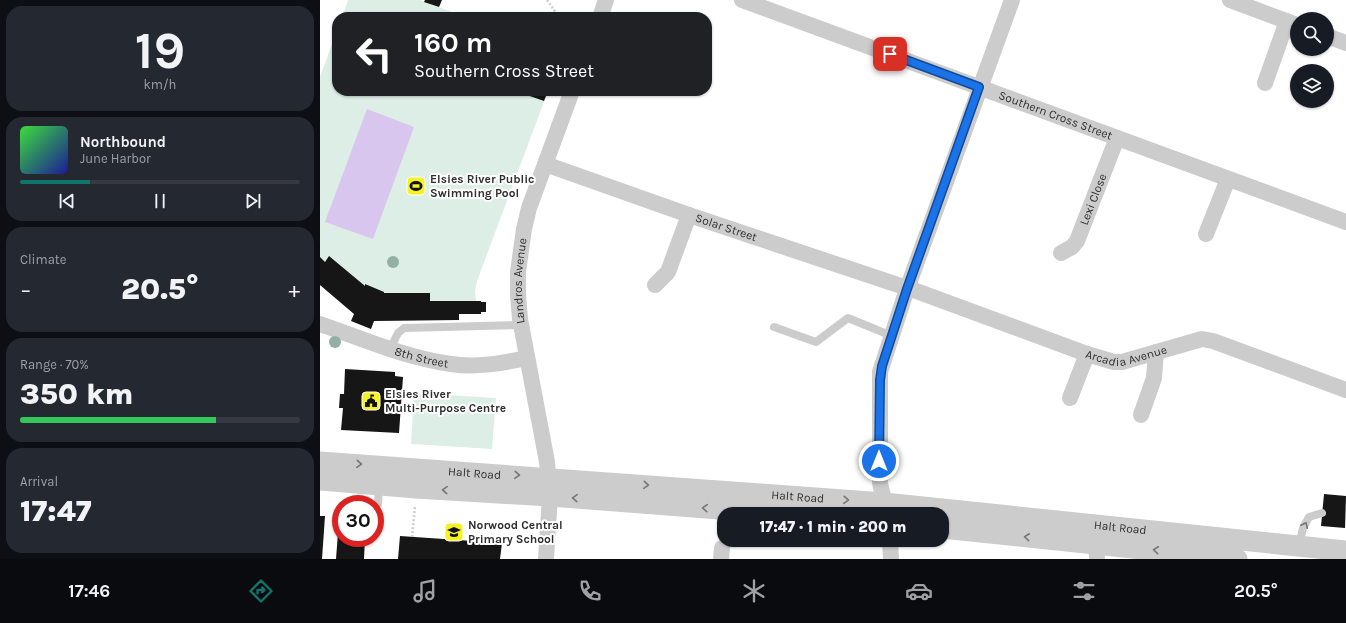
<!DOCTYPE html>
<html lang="en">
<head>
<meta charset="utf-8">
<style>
	:root { --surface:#171b24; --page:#242831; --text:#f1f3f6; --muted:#9ea1a6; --line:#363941; --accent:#0f766e }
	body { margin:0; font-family:Karla,sans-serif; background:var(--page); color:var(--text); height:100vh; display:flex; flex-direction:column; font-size:15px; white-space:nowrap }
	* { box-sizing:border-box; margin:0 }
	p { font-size:13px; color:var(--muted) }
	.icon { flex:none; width:22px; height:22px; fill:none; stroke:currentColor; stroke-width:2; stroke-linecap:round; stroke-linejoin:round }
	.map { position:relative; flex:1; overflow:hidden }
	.drawer { display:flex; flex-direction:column; gap:6px; padding:6px; background:#0d0f14; width:320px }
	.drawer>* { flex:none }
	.hud { position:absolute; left:12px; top:12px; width:380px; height:84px; border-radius:16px; box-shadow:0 1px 3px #0004; background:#202124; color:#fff; overflow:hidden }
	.controls { position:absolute; left:970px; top:12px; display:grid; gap:8px }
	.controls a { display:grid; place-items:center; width:44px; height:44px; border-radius:50%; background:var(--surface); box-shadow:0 1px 3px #0004; font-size:20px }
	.speed { position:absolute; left:12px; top:495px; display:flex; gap:8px; font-size:20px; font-weight:700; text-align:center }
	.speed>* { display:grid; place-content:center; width:52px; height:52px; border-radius:50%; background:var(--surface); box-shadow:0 1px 3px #0004; line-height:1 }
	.speed .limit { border:6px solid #d22; background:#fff; color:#111 }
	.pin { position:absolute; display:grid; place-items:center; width:34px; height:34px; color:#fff; margin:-17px; border-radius:8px; box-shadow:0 2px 6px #0006 }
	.me { position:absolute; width:44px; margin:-22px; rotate:0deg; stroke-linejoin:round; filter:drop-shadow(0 0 3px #0008) }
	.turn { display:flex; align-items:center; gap:14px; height:84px; padding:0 16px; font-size:18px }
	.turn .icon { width:52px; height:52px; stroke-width:2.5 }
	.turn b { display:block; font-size:28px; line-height:34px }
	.big { font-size:30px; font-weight:800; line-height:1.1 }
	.drawer .widget { flex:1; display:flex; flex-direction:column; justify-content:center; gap:6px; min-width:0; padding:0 14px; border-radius:16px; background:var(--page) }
	.drawer .dial { align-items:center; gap:0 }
	.dial b { font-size:52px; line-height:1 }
	.song { display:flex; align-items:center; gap:12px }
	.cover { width:48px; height:48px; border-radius:6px; background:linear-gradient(135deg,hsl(120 70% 55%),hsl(240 70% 35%)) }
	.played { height:4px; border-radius:2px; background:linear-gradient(90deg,var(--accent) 25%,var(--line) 25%) }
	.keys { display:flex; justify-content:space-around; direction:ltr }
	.heat { display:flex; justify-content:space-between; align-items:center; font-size:22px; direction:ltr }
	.charge { height:6px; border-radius:3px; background:linear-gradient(90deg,#34c759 70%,var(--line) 0) }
	.trip { position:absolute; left:397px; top:507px; width:232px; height:40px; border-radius:16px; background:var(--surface); box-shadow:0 1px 3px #0004; font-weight:800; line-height:40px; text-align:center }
	.tabs { display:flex; height:64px; justify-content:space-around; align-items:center; background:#090b0e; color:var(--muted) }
	.tabs .icon { width:28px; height:28px }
	.tabs .selected { color:var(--accent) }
	.tabs b { font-size:18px; color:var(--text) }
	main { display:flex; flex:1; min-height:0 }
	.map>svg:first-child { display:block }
	.green { fill:#dceee5 }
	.water { fill:#d9c6ef }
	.building { fill:#161616 }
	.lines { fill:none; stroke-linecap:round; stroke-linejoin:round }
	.path { stroke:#ccc; stroke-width:2.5; stroke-dasharray:2 2; stroke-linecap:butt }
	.service { stroke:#ccc; stroke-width:8 }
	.minor { stroke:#ccc; stroke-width:16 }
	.tertiary { stroke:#ccc; stroke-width:21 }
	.tree { fill:#92b0a4 }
	.oneway { stroke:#767676 }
	.route-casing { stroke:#114b97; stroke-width:10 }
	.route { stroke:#1a73e8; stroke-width:7 }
	.labels { text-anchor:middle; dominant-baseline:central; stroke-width:4; stroke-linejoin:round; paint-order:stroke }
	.street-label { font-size:12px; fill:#2f2f2f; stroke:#fff }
	.poi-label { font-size:12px; font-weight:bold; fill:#2f2f2f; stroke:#fff; text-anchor:start }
</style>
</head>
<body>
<main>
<section class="drawer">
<div class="widget dial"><b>19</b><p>km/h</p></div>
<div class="widget">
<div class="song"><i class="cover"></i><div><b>Northbound</b><p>June Harbor</p></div></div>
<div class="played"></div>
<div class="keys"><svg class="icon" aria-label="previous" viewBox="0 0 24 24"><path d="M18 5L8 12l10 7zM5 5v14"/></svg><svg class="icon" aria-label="pause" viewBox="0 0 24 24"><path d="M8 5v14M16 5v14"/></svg><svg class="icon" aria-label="next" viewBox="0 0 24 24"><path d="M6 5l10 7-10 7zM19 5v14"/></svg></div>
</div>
<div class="widget"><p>Climate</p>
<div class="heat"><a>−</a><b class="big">20.5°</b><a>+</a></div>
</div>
<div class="widget"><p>Range · 70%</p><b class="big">350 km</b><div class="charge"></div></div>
<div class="widget"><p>Arrival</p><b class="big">17:47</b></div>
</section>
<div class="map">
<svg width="1026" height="559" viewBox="0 0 1026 559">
	<rect width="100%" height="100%" fill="#fff"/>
	<g class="green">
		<polygon points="28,0 100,0 145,17 22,17"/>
		<polygon points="17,30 17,91 228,91 157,281 155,292 156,301 166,302 166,312 161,312 161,314 139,314 139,320 54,321 51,329 31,321 34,314 0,285 0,77"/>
		<polygon points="94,393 176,398 172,449 91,444"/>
	</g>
	<polygon class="water" points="47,109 94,127 53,239 5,222"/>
	<g class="building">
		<polygon points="105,0 122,0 119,7 104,2"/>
		<polygon points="205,91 228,91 224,101 204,94"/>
		<polygon points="9,256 45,286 45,284 64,292 64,293 110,293 110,301 161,301 161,302 166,302 166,312 161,312 161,314 139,314 139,320 54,321 51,329 31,321 34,314 0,285 0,257 5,262"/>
		<polygon points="25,369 75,372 75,376 83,377 79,433 21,430 23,408 19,408 20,394 24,394"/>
		<polygon points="1004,494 1026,496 1025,528 1001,526"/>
		<polygon points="0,516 5,516 2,559 0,559"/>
		<polygon points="18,533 21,533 21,538 45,538 44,559 16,559"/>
		<polygon points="80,536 182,543 180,559 78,559"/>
	</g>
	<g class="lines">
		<g class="path">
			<polyline points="227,0 239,17"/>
			<polyline points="92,537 95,506"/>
		</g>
		<g class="service">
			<polyline points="454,327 496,342 528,318 572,336"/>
			<polyline points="70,349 78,333 84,328 201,325"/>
			<polyline points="58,504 59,486"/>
			<polyline points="979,545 983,528 989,517 1002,513"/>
		</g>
		<g class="minor">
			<path id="s1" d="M422 0 1026 222"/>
			<polyline points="910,0 977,25"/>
			<polyline points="280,17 286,0"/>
			<polyline points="1007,36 1026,43"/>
			<polyline points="945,83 967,21"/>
			<path id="s2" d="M225 164 369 215 599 292 767 354 794 362H802L882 339 893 341 1026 390"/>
			<polyline points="886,234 908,179"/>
			<path id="s3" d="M741 253 752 247 757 241 797 138"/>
			<polyline points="335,285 348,272 369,215"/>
			<path id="s4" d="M0 324C43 339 86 358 131 364 156 368 183 363 207 358"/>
			<polyline points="750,398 767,354"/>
			<polyline points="821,415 834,378 836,352"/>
			<polyline points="567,514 560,483 560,372 587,289 692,0"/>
			<polyline points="776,533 777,559"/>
			<polyline points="570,540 571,559"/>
			<path id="s5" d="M226 559 230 496 227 462 200 319 198 295V272L204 229 209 208 252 91"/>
			<polyline points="401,559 402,548"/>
		</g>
		<g class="tertiary">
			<path id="s6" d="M0 462 564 503 1026 551"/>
			<polyline points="0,480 96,488 230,496 465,514"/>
			<polyline points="622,528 917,559"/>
		</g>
	</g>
	<g class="tree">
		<circle cx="73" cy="262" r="6"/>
		<circle cx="15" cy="342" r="6"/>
	</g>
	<defs><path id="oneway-chevron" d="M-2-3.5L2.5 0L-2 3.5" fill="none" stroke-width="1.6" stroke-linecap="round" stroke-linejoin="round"/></defs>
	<g class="oneway">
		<use href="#oneway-chevron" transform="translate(39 464) rotate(4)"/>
		<use href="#oneway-chevron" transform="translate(197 475) rotate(4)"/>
		<use href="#oneway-chevron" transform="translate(326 485) rotate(4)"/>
		<use href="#oneway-chevron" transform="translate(125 490) rotate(-177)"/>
		<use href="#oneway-chevron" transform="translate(255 498) rotate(-176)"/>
		<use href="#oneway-chevron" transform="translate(526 500) rotate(4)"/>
		<use href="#oneway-chevron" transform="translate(385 508) rotate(-176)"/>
		<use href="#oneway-chevron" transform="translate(985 525) rotate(-65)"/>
		<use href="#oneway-chevron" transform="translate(707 537) rotate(-174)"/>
		<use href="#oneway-chevron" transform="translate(836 550) rotate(-174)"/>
	</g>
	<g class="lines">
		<defs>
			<polyline id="route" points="559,461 560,380 562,366 587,289 659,87 570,54"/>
		</defs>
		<use href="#route" class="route-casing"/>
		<use href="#route" class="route"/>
	</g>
	<defs>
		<symbol id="stadium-square" viewBox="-11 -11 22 22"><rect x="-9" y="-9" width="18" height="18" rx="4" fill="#f4f223" stroke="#fff"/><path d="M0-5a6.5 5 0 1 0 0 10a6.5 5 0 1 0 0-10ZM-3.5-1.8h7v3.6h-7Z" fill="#111"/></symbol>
		<symbol id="civic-square" viewBox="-11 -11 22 22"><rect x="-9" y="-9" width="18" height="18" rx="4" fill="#f4f223" stroke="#fff"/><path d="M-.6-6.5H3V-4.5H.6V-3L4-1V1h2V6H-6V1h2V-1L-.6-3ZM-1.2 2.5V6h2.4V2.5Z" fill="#111"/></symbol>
		<symbol id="school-square" viewBox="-11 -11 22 22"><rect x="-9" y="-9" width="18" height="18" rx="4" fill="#f4f223" stroke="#fff"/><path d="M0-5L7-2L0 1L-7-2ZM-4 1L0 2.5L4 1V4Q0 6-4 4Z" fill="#111"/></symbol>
	</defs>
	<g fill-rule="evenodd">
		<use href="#stadium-square" x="85" y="175" width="22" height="22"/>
		<use href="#civic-square" x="40" y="390" width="22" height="22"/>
		<use href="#school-square" x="123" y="521" width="22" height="22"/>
	</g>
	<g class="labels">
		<g class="street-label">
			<text stroke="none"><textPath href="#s1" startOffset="334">Southern Cross Street</textPath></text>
			<text stroke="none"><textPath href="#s3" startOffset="65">Lexi Close</textPath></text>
			<text stroke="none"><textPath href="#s2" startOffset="192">Solar Street</textPath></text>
			<text stroke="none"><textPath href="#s5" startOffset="281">Landros Avenue</textPath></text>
			<text stroke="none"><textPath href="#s2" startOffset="615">Arcadia Avenue</textPath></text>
			<text stroke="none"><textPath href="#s4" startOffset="107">8th Street</textPath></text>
			<text stroke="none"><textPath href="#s6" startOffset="155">Halt Road</textPath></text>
			<text stroke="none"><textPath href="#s6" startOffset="479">Halt Road</textPath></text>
			<text stroke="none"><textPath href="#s6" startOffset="803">Halt Road</textPath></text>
		</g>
		<g class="poi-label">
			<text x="110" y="179">Elsies River Public<tspan x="110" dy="14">Swimming Pool</tspan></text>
			<text x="65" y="394">Elsies River<tspan x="65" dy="14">Multi-Purpose Centre</tspan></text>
			<text x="148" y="525">Norwood Central<tspan x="148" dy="14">Primary School</tspan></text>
		</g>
	</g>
</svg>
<div class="controls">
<a><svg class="icon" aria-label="search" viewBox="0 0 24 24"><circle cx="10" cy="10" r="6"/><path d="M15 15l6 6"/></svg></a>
<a><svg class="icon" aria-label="layers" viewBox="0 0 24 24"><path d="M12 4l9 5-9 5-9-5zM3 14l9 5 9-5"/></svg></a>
</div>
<div class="speed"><div class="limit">30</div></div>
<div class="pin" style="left:570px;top:54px;background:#d93025"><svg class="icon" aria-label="arrive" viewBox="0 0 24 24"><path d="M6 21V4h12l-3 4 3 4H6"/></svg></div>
<svg class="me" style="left:559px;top:461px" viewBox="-20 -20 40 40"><circle r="17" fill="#1a73e8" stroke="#fff" stroke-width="3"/><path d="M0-11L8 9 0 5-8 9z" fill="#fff"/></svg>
<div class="trip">17:47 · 1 min · 200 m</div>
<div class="hud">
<div class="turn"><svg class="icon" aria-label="left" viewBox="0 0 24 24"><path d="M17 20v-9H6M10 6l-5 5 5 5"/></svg><div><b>160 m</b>Southern Cross Street</div></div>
</div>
</div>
</main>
<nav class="tabs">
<b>17:46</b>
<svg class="icon selected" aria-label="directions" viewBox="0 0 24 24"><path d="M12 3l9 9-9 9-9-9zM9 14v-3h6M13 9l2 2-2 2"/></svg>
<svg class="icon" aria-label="music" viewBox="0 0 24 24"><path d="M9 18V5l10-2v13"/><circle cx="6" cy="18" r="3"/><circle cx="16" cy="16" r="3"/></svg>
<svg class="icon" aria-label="phone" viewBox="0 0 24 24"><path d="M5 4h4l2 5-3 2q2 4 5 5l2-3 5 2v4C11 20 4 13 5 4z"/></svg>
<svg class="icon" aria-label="climate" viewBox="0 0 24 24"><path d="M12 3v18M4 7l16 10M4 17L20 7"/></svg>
<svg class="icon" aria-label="car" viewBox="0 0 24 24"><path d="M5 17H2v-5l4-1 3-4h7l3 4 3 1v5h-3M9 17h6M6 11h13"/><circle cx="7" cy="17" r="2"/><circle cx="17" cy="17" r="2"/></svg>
<svg class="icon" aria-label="filters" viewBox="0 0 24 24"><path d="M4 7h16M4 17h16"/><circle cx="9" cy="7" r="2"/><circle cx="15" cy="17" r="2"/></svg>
<b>20.5°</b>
</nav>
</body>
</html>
